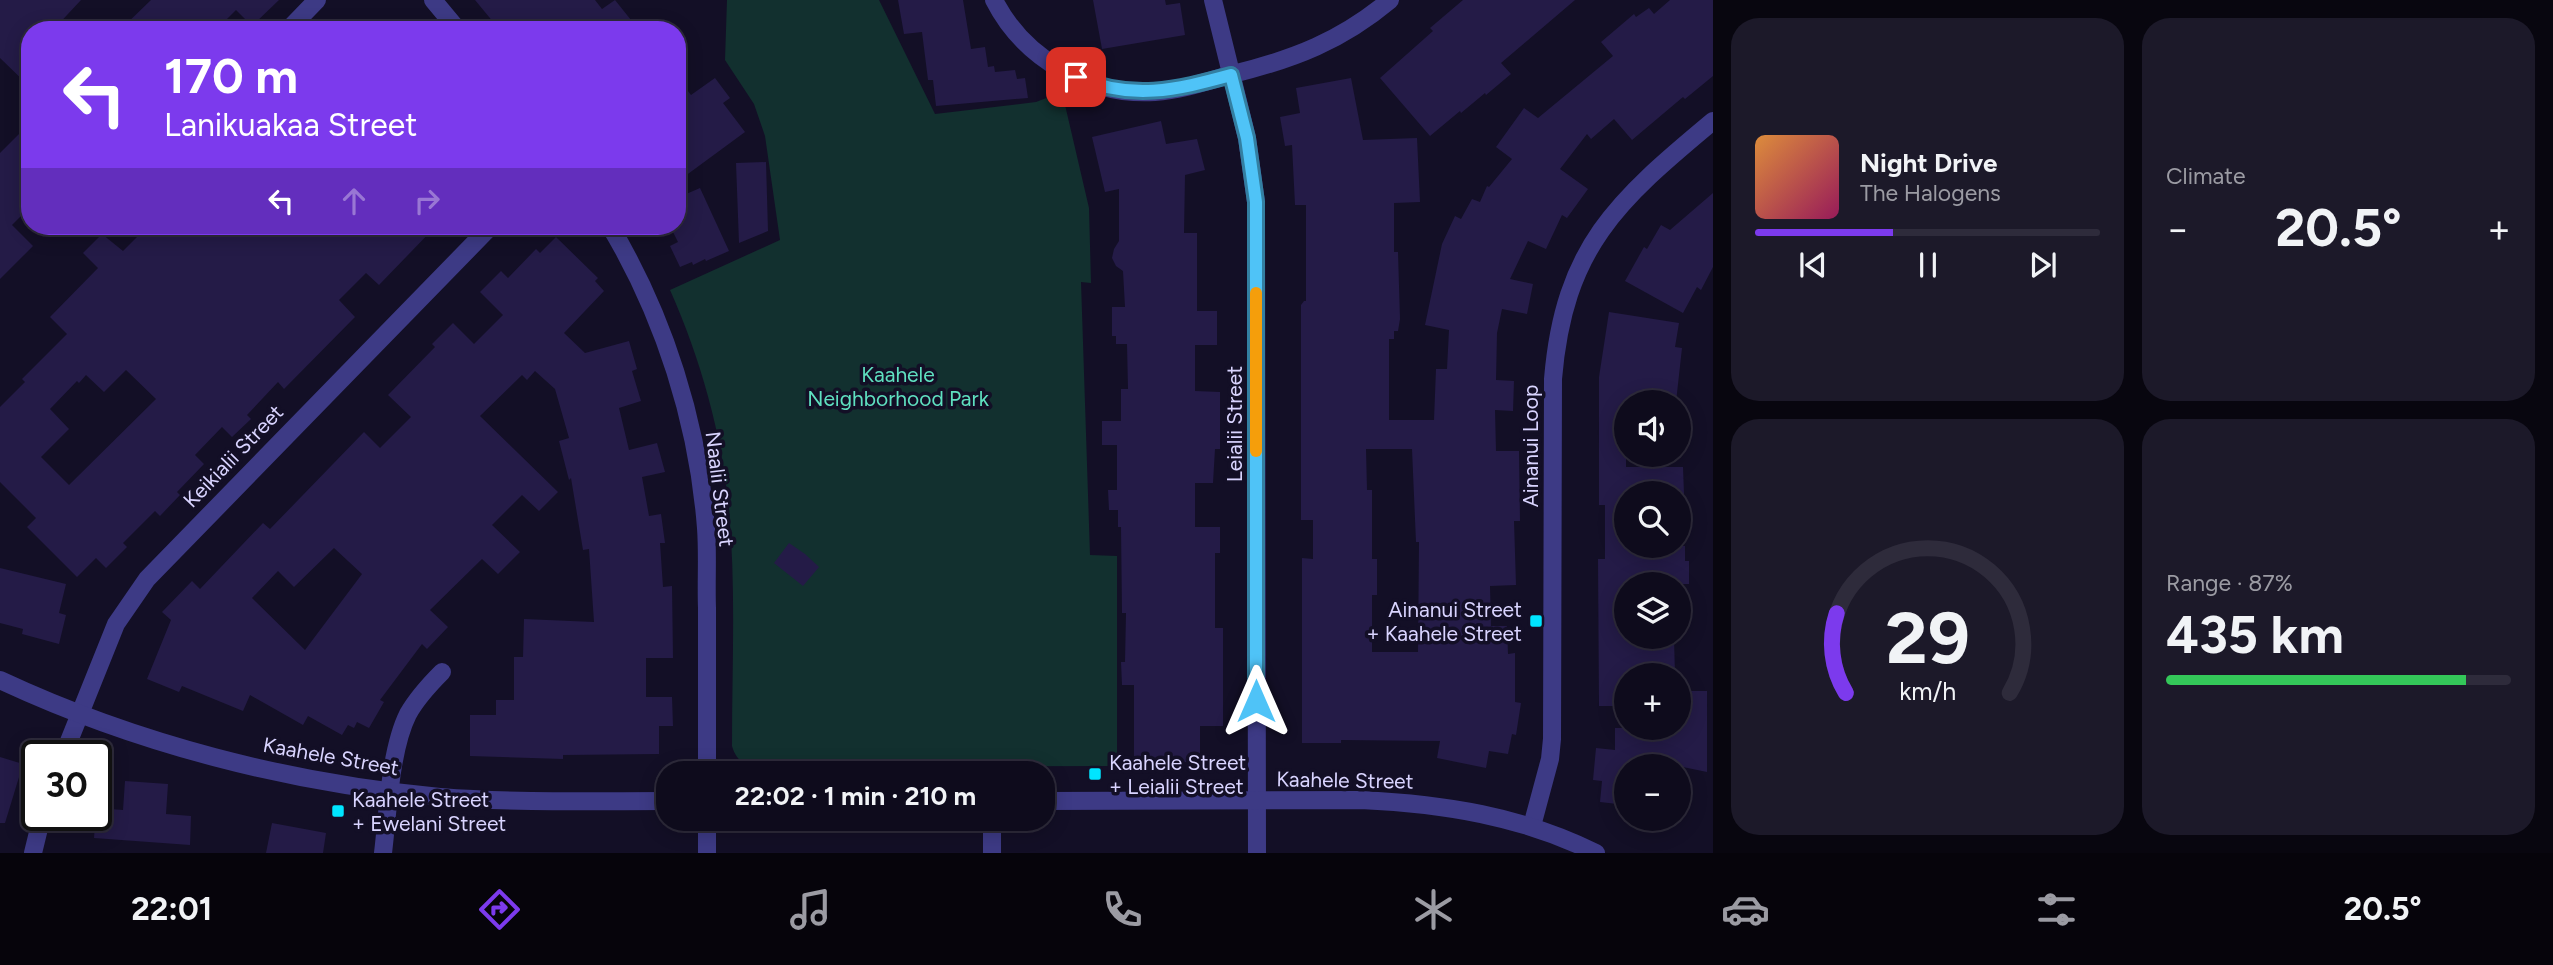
<!DOCTYPE html>
<html lang="en">
<head>
<meta charset="utf-8">
<style>
	:root { --surface:#0e0b1c; --page:#1c1929; --text:#f1f3f6; --muted:#9b9ba3; --line:#2e2b3b; --accent:#7c3aed }
	body { margin:0; font-family:Figtree,sans-serif; background:var(--page); color:var(--text); height:100vh; display:flex; flex-direction:column; font-size:26px; white-space:nowrap }
	* { box-sizing:border-box; margin:0 }
	p { font-size:23px; color:var(--muted) }
	.icon { flex:none; width:38px; height:38px; fill:none; stroke:currentColor; stroke-width:2; stroke-linecap:round; stroke-linejoin:round }
	.map { position:relative; flex:1; overflow:hidden }
	.sheet { display:flex; flex-direction:column; gap:18px; padding:18px; background:#08060f; width:840px }
	.sheet>* { flex:none }
	.banner { position:absolute; left:21px; top:21px; width:665px; height:214px; border-radius:28px; box-shadow:0 4px 18px #0003,0 0 0 2px var(--line); background:#7c3aed; color:#fff; overflow:hidden }
	.tools { position:absolute; left:1614px; top:390px; display:grid; gap:14px }
	.tools a { display:grid; place-items:center; width:77px; height:77px; border-radius:50%; background:var(--surface); box-shadow:0 4px 18px #0003,0 0 0 2px var(--line); font-size:35px }
	.speed { position:absolute; left:21px; top:740px; display:flex; gap:14px; font-size:35px; font-weight:700; text-align:center }
	.speed>* { display:grid; place-content:center; width:91px; height:91px; border-radius:50%; background:var(--surface); box-shadow:0 4px 18px #0003,0 0 0 2px var(--line); line-height:1 }
	.speed .limit { border:4px solid #111; border-radius:10px; background:#fff; color:#111 }
	.pin { position:absolute; display:grid; place-items:center; width:60px; height:60px; color:#fff; margin:-30px; border-radius:14px; box-shadow:0 4px 10px #0006 }
	.me { position:absolute; width:77px; margin:-38px; rotate:0deg; stroke-linejoin:round; filter:drop-shadow(0 0 5px #0008) }
	.turn { display:flex; align-items:center; gap:24px; height:147px; padding:0 28px; font-size:32px }
	.turn .icon { width:91px; height:91px; stroke-width:2.5 }
	.turn b { display:block; font-size:49px; line-height:60px }
	.lanes { display:flex; align-items:center; height:66px; padding:0 28px; background:#0003; justify-content:center; gap:35px; direction:ltr }
	.lanes .off { opacity:.35 }
	.big { font-size:52px; font-weight:700; line-height:1.1 }
	.sheet .widget { flex:1; display:flex; flex-direction:column; justify-content:center; gap:10px; min-width:0; padding:0 24px; border-radius:28px; background:var(--page) }
	.sheet .dial { align-items:center; gap:0 }
	.dial svg { height:182px; overflow:visible; fill:none; stroke:var(--line); stroke-width:7; stroke-linecap:round; text-anchor:middle }
	.dial text { fill:var(--text); stroke:none }
	.song { display:flex; align-items:center; gap:21px }
	.cover { width:84px; height:84px; border-radius:10px; background:linear-gradient(135deg,hsl(30 70% 55%),hsl(330 70% 35%)) }
	.played { height:7px; border-radius:4px; background:linear-gradient(90deg,var(--accent) 40%,var(--line) 40%) }
	.keys { display:flex; justify-content:space-around; direction:ltr }
	.heat { display:flex; justify-content:space-between; align-items:center; font-size:38px; direction:ltr }
	.charge { height:10px; border-radius:5px; background:linear-gradient(90deg,#34c759 87%,var(--line) 0) }
	.sheet .tiles { flex:1; display:grid; gap:18px; grid-template-columns:repeat(2,1fr) }
	.trip { position:absolute; left:656px; top:761px; width:399px; height:70px; border-radius:28px; background:var(--surface); box-shadow:0 4px 18px #0003,0 0 0 2px var(--line); font-weight:700; line-height:70px; text-align:center }
	.menu { display:flex; height:112px; justify-content:space-around; align-items:center; background:#06040b; color:var(--muted) }
	.menu .icon { width:49px; height:49px }
	.menu .current { color:var(--accent) }
	.menu b { font-size:32px; color:var(--text) }
	main { display:flex; flex:1; min-height:0 }
	.map>svg:first-child { display:block }
	.green { fill:#12302f }
	.building { fill:#241b47; fill-rule:evenodd }
	.lines { fill:none; stroke-linecap:round; stroke-linejoin:round }
	.minor { stroke:#3d3a85; stroke-width:18 }
	.tertiary { stroke:#3d3a85; stroke-width:18 }
	.route-casing { stroke:#337fa1; stroke-width:18 }
	.route { stroke:#4fc3f7; stroke-width:12 }
	.slow { stroke:#f59e0b; stroke-width:12 }
	.poi-dot { fill:#00e5ff; stroke:#130f26; stroke-width:2.5 }
	.labels { text-anchor:middle; dominant-baseline:central; stroke-width:7; stroke-linejoin:round; paint-order:stroke }
	.park-label { font-size:21px; fill:#5fe0c0; stroke:#130f26 }
	.street-label { font-size:21px; fill:#d9d4ff; stroke:#130f26 }
	.poi-label { font-size:21px; fill:#d9d4ff; stroke:#130f26; text-anchor:start }
</style>
</head>
<body>
<main>
<div class="map">
<svg width="1713" height="853" viewBox="0 0 1713 853">
	<rect width="100%" height="100%" fill="#130f26"/>
	<path class="green" d="M727 0H879L935 114 1036 102 1062 92 1089 208 1091 283 1081 282 1090 555 1117 556V766L749 767C739 761 735 756 732 746 732 667 736 588 729 511 722 434 701 360 670 290L780 240 765 136 754 104 725 60Z"/>
	<g class="building">
		<polygon points="0,0 81,0 53,30 30,30 30,87 0,58"/>
		<polygon points="151,0 279,0 252,26 236,10 216,30 120,30"/>
		<polygon points="475,0 595,0 602,9 615,0 639,30 504,30 496,20 494,23"/>
		<polygon points="898,0 963,0 971,49 985,47 988,67 994,66 995,72 1015,70 1017,79 1025,78 1028,98 936,106 933,80 928,80 922,32 904,34"/>
		<polygon points="1093,0 1165,0 1166,5 1180,3 1185,35 1102,49"/>
		<polygon points="1463,0 1575,0 1501,63 1511,74 1486,95 1485,93 1461,113 1460,111 1430,136 1380,78 1433,31 1430,28"/>
		<path d="M1670 0H1713V76L1685 99 1683 97 1632 140 1614 119 1591 139 1587 134 1560 169 1588 189 1567 218 1562 215 1546 249 1528 241 1510 279 1533 284 1527 314 1502 309 1497 333 1496 380 1514 381 1513 411 1495 410 1496 451H1519L1520 521H1514L1516 585 1490 586 1491 626H1507L1508 654 1515 653V702L1521 703 1516 735 1512 734 1508 754 1489 751 1486 768 1437 758 1440 741 1341 740V743H1302V558L1313 559V520H1301V305L1304 301H1306V205H1295L1292 145 1285 146 1280 117 1300 113 1296 88 1351 78 1363 140 1417 138 1420 202 1394 203V252H1398L1400 319 1398 331H1394V339H1389V420H1434L1436 369H1447L1449 330 1425 325 1442 244 1455 216 1461 219 1472 199 1480 202 1487 186 1489 187 1512 159 1496 147 1524 108 1538 118 1613 56 1601 42 1634 14 1636 17 1649 8 1654 14ZM1366 449H1412L1416 542H1419L1418 652H1372V595H1377V559H1372V490H1367Z"/>
		<polygon points="677,77 691,95 715,78 730,98 723,103 745,132 677,182"/>
		<polygon points="1161,121 1166,144 1197,139 1205,170 1185,175 1184,233 1197,233 1197,311 1217,311 1217,345 1195,345 1195,391 1220,392 1220,449 1215,449 1213,483 1195,483 1195,527 1220,527 1220,553 1215,553 1215,628 1223,628 1223,726 1200,726 1200,762 1134,762 1134,685 1122,685 1121,662 1125,662 1126,613 1122,613 1121,527 1118,527 1118,510 1109,510 1108,490 1117,490 1117,445 1102,445 1102,421 1121,421 1121,389 1128,389 1127,344 1116,344 1116,336 1112,336 1112,307 1125,307 1123,271 1116,266 1112,258 1114,249 1119,241 1119,189 1105,192 1092,137"/>
		<polygon points="30,123 30,207 12,225 33,246 0,279 0,153"/>
		<polygon points="766,162 768,231 739,243 736,163"/>
		<polygon points="700,188 729,251 706,261 705,259 693,265 692,262 680,267 670,246 678,242 670,226 677,226 677,198"/>
		<polygon points="1713,193 1713,267 1701,290 1697,287 1683,313 1625,281 1644,247 1647,249 1661,225 1670,230"/>
		<path d="M148 226H436L379 285 366 273 339 300 355 317 284 389 278 382 247 415 251 419 232 437 222 427 195 455 204 464 177 492 180 495 160 516 155 511 123 543 127 547 106 568 96 558 77 577 27 527 36 518 0 482V407L25 382 22 379 67 334 50 317 98 268 83 253 102 234 123 251ZM126 370 156 399 69 485 41 457 69 429 50 409 77 381 79 383 86 375 104 392Z"/>
		<path d="M556 237 598 278 595 281 604 291 564 333 585 353 629 341 637 369 632 371 641 401 619 408 629 450 657 443 665 472 642 477 649 516 661 514 665 543H660L663 587 672 586 673 658H646V697H672L673 726H659V754L563 755V759L470 756V715H496V700H514V657H523L524 619 594 622 589 549 583 550 571 478 569 480 559 441 569 438 555 389 535 371 527 380 522 375 480 416 558 492 539 511 522 495 492 525 520 552 498 574 482 559 430 610 448 627 427 649 422 644 380 700 384 702 369 728 357 722 354 728 348 725 342 735 308 716 303 725 250 695 243 711 182 686 179 692 147 679 171 620 162 612 192 581 200 589 263 523 270 529 364 432 380 448 411 417 388 395 435 347 432 344 453 323 474 344 503 315 480 292 501 271 508 278 536 249 540 253ZM334 548 362 574 305 650 252 598 278 571 294 587Z"/>
		<polygon points="1609,312 1679,323 1675,347 1682,348 1676,402 1626,402 1626,467 1683,467 1684,494 1626,494 1626,546 1685,546 1685,561 1689,561 1689,584 1626,584 1626,637 1674,637 1675,676 1626,676 1626,706 1599,706 1598,559 1605,559 1605,505 1599,505 1599,377"/>
		<polygon points="789,543 805,554 819,567 803,586 774,563"/>
		<polygon points="0,568 66,584 59,613 66,615 59,644 22,634 23,629 0,623"/>
		<polygon points="1678,691 1707,691 1707,772 1678,766 1626,766 1626,805 1600,802 1602,781 1593,780 1596,748 1615,750 1615,728 1678,728"/>
		<polygon points="0,757 23,764 5,823 0,823"/>
		<polygon points="125,781 168,784 166,814 191,816 190,845 94,838 96,808 123,810"/>
		<polygon points="272,823 326,833 323,853 266,853"/>
	</g>
	<g class="lines">
		<g class="minor">
			<polyline points="433,0 458,30"/>
			<path d="M994 0C1024 59 1089 96 1155 92 1182 90 1208 81 1233 74 1294 59 1341 41 1390 0"/>
			<polyline points="1213,0 1247,138 1256,202 1257,853"/>
			<polyline points="288,30 317,0"/>
			<path d="M610 226C664 316 698 423 706 528 708 555 706 582 707 608 707 663 707 718 707 774"/>
			<polyline points="63,756 116,624 147,579 491,226"/>
			<polyline points="707,819 707,853"/>
			<polyline points="992,819 992,853"/>
			<path d="M1532 826 1550 759 1552 739 1553 379C1564 247 1617 201 1713 121"/>
			<polyline points="33,853 42,816"/>
			<path d="M383 853C388 812 390 750 408 714 417 698 429 685 442 672"/>
		</g>
		<g class="tertiary">
			<path d="M0 680C137 744 289 783 440 797 516 803 593 801 668 801"/>
			<path d="M1043 801 1361 800C1444 804 1521 816 1596 853"/>
		</g>
	</g>
	<g class="lines">
		<defs>
			<path id="route" d="M1076 77C1132 101 1176 90 1231 75L1247 138 1256 202V701"/>
		</defs>
		<use href="#route" class="route-casing"/>
		<use href="#route" class="route"/>
		<polyline class="slow" points="1256,293 1256,451"/>
	</g>
	<g class="poi-dot">
		<rect x="1529" y="614" width="14" height="14" rx="3.5"/>
		<rect x="1088" y="767" width="14" height="14" rx="3.5"/>
		<rect x="331" y="804" width="14" height="14" rx="3.5"/>
	</g>
	<g class="labels">
		<g class="park-label">
			<text x="898" y="374">Kaahele<tspan x="898" dy="24">Neighborhood Park</tspan></text>
		</g>
		<g class="street-label">
			<text transform="translate(1234 424) rotate(-90)">Leialii Street</text>
			<text transform="translate(1530 446) rotate(-90)">Ainanui Loop</text>
			<text transform="translate(233 456) rotate(-46)">Keikialii Street</text>
			<text transform="translate(720 489) rotate(83)">Naalii Street</text>
			<text transform="translate(331 756) rotate(10)">Kaahele Street</text>
			<text transform="translate(1345 780) rotate(1)">Kaahele Street</text>
		</g>
		<g class="poi-label">
			<text x="1522" y="609" text-anchor="end">Ainanui Street<tspan x="1522" dy="24">+ Kaahele Street</tspan></text>
			<text x="1109" y="762">Kaahele Street<tspan x="1109" dy="24">+ Leialii Street</tspan></text>
			<text x="352" y="799">Kaahele Street<tspan x="352" dy="24">+ Ewelani Street</tspan></text>
		</g>
	</g>
</svg>
<div class="tools">
<a><svg class="icon" aria-label="sound" viewBox="0 0 24 24"><path d="M4 9h4l5-4v14l-5-4H4zM17 9q2 3 0 6"/></svg></a>
<a><svg class="icon" aria-label="search" viewBox="0 0 24 24"><circle cx="10" cy="10" r="6"/><path d="M15 15l6 6"/></svg></a>
<a><svg class="icon" aria-label="layers" viewBox="0 0 24 24"><path d="M12 4l9 5-9 5-9-5zM3 14l9 5 9-5"/></svg></a>
<a>+</a>
<a>−</a>
</div>
<div class="speed"><div class="limit">30</div></div>
<div class="pin" style="left:1076px;top:77px;background:#d93025"><svg class="icon" aria-label="arrive" viewBox="0 0 24 24"><path d="M6 21V4h12l-3 4 3 4H6"/></svg></div>
<svg class="me" style="left:1256px;top:701px" viewBox="-20 -20 40 40"><path d="M0-17L14 15 0 8-14 15z" fill="#4fc3f7" stroke="#fff" stroke-width="4"/></svg>
<div class="trip">22:02 · 1 min · 210 m</div>
<div class="banner">
<div class="turn"><svg class="icon" aria-label="left" viewBox="0 0 24 24"><path d="M17 20v-9H6M10 6l-5 5 5 5"/></svg><div><b>170 m</b>Lanikuakaa Street</div></div>
<div class="lanes"><svg class="icon" aria-label="left" viewBox="0 0 24 24"><path d="M17 20v-9H6M10 6l-5 5 5 5"/></svg><svg class="icon off" aria-label="ahead" viewBox="0 0 24 24"><path d="M12 20V5M6 11l6-6 6 6"/></svg><svg class="icon off" aria-label="right" viewBox="0 0 24 24"><path d="M7 20v-9h11M14 6l5 5-5 5"/></svg></div>
</div>
</div>
<section class="sheet">
<div class="tiles">
<div class="widget">
<div class="song"><i class="cover"></i><div><b>Night Drive</b><p>The Halogens</p></div></div>
<div class="played"></div>
<div class="keys"><svg class="icon" aria-label="previous" viewBox="0 0 24 24"><path d="M18 5L8 12l10 7zM5 5v14"/></svg><svg class="icon" aria-label="pause" viewBox="0 0 24 24"><path d="M8 5v14M16 5v14"/></svg><svg class="icon" aria-label="next" viewBox="0 0 24 24"><path d="M6 5l10 7-10 7zM19 5v14"/></svg></div>
</div>
<div class="widget"><p>Climate</p>
<div class="heat"><a>−</a><b class="big">20.5°</b><a>+</a></div>
</div>
<div class="widget dial"><svg viewBox="0 0 100 80">
<path d="M14 69A42 42 0 1 1 86 69"/>
<path d="M14 69A42 42 0 0 1 10 34" stroke="#7c3aed"/>
<text x="50" y="56" font-size="32" font-weight="700">29</text>
<text x="50" y="72" font-size="11">km/h</text>
</svg></div>
<div class="widget"><p>Range · 87%</p><b class="big">435 km</b><div class="charge"></div></div>
</div>
</section>
</main>
<nav class="menu">
<b>22:01</b>
<svg class="icon current" aria-label="directions" viewBox="0 0 24 24"><path d="M12 3l9 9-9 9-9-9zM9 14v-3h6M13 9l2 2-2 2"/></svg>
<svg class="icon" aria-label="music" viewBox="0 0 24 24"><path d="M9 18V5l10-2v13"/><circle cx="6" cy="18" r="3"/><circle cx="16" cy="16" r="3"/></svg>
<svg class="icon" aria-label="phone" viewBox="0 0 24 24"><path d="M5 4h4l2 5-3 2q2 4 5 5l2-3 5 2v4C11 20 4 13 5 4z"/></svg>
<svg class="icon" aria-label="climate" viewBox="0 0 24 24"><path d="M12 3v18M4 7l16 10M4 17L20 7"/></svg>
<svg class="icon" aria-label="car" viewBox="0 0 24 24"><path d="M5 17H2v-5l4-1 3-4h7l3 4 3 1v5h-3M9 17h6M6 11h13"/><circle cx="7" cy="17" r="2"/><circle cx="17" cy="17" r="2"/></svg>
<svg class="icon" aria-label="filters" viewBox="0 0 24 24"><path d="M4 7h16M4 17h16"/><circle cx="9" cy="7" r="2"/><circle cx="15" cy="17" r="2"/></svg>
<b>20.5°</b>
</nav>
</body>
</html>
